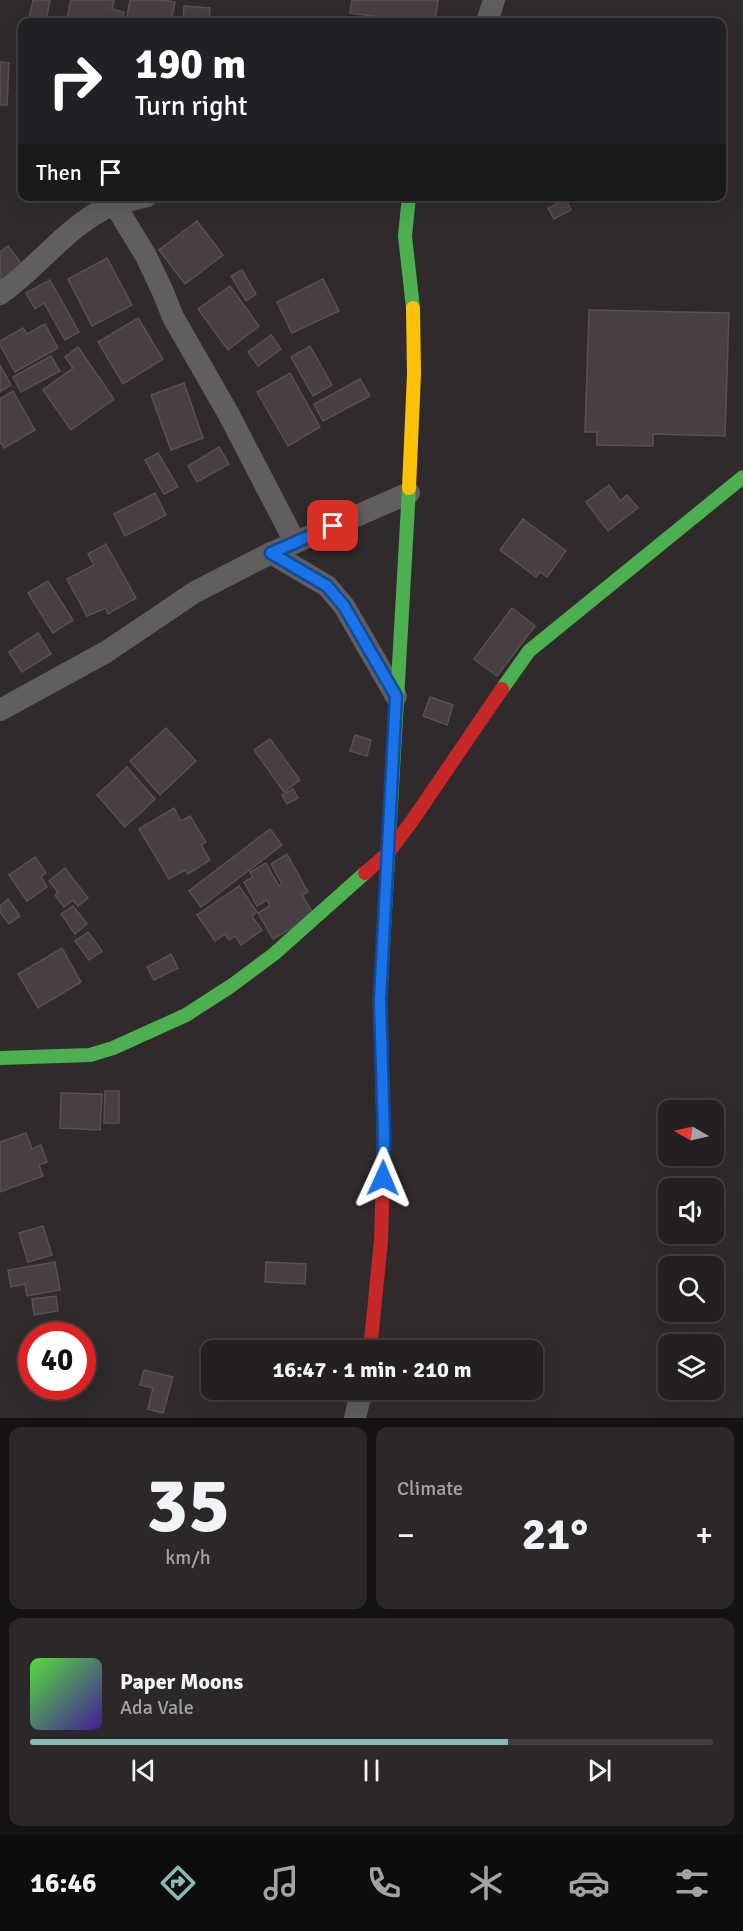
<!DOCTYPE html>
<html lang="en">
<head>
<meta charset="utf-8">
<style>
	:root { --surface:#242022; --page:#2c282a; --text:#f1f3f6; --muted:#a3a3a5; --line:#413e40; --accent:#8bbbb9 }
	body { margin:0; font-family:Signika,sans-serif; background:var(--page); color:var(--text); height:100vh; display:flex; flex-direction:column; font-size:22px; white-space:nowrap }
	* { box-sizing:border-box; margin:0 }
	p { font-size:20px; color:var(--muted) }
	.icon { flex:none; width:33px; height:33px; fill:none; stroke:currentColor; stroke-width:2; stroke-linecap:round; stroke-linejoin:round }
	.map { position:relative; height:1418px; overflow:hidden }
	.drawer { display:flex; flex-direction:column; gap:9px; padding:9px; background:#141213; flex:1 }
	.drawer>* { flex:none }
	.banner { position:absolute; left:18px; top:18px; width:708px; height:183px; border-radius:12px; box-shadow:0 6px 24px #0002,0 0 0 2px var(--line); background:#202124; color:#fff; overflow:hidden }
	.needle { width:39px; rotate:279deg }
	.tools { position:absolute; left:658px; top:1100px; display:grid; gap:12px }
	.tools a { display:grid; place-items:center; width:66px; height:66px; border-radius:12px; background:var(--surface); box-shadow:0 6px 24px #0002,0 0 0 2px var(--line); font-size:30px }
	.speed { position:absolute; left:18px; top:1322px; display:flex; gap:12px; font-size:30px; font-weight:700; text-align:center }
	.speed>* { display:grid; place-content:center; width:78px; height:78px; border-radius:50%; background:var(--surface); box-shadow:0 6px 24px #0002,0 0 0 2px var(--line); line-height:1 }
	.speed .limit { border:9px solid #d22; background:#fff; color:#111 }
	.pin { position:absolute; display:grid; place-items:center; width:51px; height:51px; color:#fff; margin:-26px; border-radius:12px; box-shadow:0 3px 9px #0006 }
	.me { position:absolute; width:66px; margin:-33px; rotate:1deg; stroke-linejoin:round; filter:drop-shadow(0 0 4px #0008) }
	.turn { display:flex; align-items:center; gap:21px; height:126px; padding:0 18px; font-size:27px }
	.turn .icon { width:78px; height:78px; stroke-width:2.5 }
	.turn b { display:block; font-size:42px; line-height:51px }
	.then { display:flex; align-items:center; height:57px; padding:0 18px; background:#0003; gap:12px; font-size:22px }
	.big { font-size:45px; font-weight:800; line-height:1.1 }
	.drawer .tile { flex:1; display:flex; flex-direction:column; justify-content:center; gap:9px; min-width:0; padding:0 21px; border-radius:12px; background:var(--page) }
	.drawer .dial { align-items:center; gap:0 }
	.dial b { font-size:78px; line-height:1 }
	.song { display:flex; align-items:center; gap:18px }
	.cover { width:72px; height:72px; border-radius:9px; background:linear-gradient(135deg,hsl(110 70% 55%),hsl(260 70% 35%)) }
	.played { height:6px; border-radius:3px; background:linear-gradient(90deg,var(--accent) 70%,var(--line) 70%) }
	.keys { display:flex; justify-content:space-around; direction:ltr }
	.heat { display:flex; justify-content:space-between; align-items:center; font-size:33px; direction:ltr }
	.drawer .tiles { flex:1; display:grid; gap:9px; grid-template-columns:1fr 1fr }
	.tile:last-child { grid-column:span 2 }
	.trip { position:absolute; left:201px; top:1340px; width:342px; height:60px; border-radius:12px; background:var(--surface); box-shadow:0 6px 24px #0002,0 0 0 2px var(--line); font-weight:800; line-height:60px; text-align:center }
	.menu { display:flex; height:96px; justify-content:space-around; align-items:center; background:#0e0d0e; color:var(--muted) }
	.menu .icon { width:42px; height:42px }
	.menu .on { color:var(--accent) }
	.menu b { font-size:27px; color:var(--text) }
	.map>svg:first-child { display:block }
	.building { fill:#483e43; stroke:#575154; stroke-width:1.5 }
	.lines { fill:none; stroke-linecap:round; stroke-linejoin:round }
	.street { stroke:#605f5d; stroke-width:22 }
	.fast { stroke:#4caf50; stroke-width:14 }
	.slow { stroke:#ffc107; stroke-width:14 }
	.jam { stroke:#c62828; stroke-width:14 }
	.route-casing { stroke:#114b97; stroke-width:15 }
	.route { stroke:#1a73e8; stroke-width:10 }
</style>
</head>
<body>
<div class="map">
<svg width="743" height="1418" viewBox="0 0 743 1418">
	<rect width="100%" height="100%" fill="#302a2d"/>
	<g class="building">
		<polygon points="33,0 50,0 46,20 60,22 28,22"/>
		<polygon points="71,0 114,0 112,9 124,12 122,22 66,22"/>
		<polygon points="130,0 163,0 175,2 171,22 126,22"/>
		<polygon points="352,0 438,0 435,22 419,22 350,13"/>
		<polygon points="184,6 210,8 209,22 183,22"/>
		<polygon points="0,62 9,63 7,105 0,105"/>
		<polygon points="22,77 22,111 17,110"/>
		<polygon points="566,200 571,210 554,219 548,208"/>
		<polygon points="197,221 223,255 185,284 159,250"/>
		<polygon points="8,246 24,267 3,282 0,278 0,252"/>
		<polygon points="107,258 132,305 92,326 68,279"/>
		<polygon points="242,270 256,294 246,301 231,276"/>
		<polygon points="323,279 339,311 292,333 277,302"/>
		<polygon points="50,280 79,332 65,340 44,303 35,309 26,293"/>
		<polygon points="230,286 259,326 228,350 198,309"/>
		<polygon points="589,310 729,313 725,436 653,434 653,446 597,445 597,432 585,432"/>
		<polygon points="138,318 163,359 123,384 98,342"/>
		<polygon points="45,324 58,348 15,372 0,345 0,341 23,328 27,334"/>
		<polygon points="271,335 281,349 258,366 248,352"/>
		<polygon points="310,346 332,385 313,396 291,357"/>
		<polygon points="78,347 114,399 71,430 43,390 73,368 65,357"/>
		<polygon points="51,356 60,371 21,392 13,377"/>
		<polygon points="0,365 11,385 0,392"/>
		<polygon points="290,373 320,427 288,446 257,392"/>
		<polygon points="360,379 370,396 323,421 314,404"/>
		<polygon points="184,383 203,438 171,450 151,395"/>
		<polygon points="13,391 35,430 4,448 0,442 0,399"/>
		<polygon points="219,447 229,464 197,482 188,466"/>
		<polygon points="158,453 178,487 164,494 145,460"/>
		<polygon points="609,485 620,501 627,495 638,508 608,531 586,502"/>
		<polygon points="155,493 166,515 125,536 114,514"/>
		<polygon points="523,519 566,551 547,577 540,572 536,577 500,550"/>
		<polygon points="106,544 136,598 108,614 106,608 87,616 67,579 94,565 88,554"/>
		<polygon points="48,581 73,620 53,633 28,593"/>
		<polygon points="512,608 535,626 497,676 474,659"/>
		<polygon points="38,633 51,654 22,672 9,652"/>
		<polygon points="430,697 453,705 447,725 423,716"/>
		<polygon points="166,728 196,761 160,795 130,761"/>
		<polygon points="355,735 371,740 367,756 350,751"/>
		<polygon points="270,739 300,780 284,792 254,750"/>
		<polygon points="127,767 155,799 125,827 97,795"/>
		<polygon points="293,789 298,798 287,804 282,795"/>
		<polygon points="174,808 181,821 190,816 206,842 201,845 210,860 188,874 185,870 169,879 139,829"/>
		<polygon points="270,829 282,845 201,907 189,891"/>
		<polygon points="287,854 308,892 302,895 314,915 273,939 258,913 270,906 267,900 257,906 244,882 253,877 250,872 266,863 279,886 282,884 271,864"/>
		<polygon points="35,857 46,873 41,877 47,887 27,901 9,875"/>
		<polygon points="65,868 88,898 78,906 73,900 64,907 55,895 58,892 49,881"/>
		<polygon points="239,886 257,912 252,916 262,930 241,945 235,936 229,940 225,934 215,941 197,915"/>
		<polygon points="8,899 20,916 9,924 0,912 0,906"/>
		<polygon points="73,906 87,924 75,934 61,914"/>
		<polygon points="88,932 102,951 89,960 75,941"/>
		<polygon points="62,948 81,982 38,1008 18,974"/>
		<polygon points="171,954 178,968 154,980 147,967"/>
		<polygon points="105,1091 119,1091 119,1123 104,1123"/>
		<polygon points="61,1093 102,1094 100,1130 60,1128"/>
		<polygon points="26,1133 32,1149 41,1145 47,1162 39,1165 43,1176 0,1192 0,1142"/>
		<polygon points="43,1226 52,1255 28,1262 19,1233"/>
		<polygon points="55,1262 60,1290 27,1296 25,1284 11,1287 8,1270"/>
		<polygon points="266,1262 306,1264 305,1284 265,1282"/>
		<polygon points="56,1296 58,1311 34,1315 32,1299"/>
		<polygon points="229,1339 247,1350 222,1350"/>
		<polygon points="144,1370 173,1377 163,1413 148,1409 153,1388 140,1385"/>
	</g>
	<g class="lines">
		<g class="street">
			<polyline points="487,22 494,0"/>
			<polyline points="115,205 146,256 163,292 173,317 228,413 295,542"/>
			<path d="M0 294C36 269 63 231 102 210 116 203 132 200 147 196"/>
			<polyline points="271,553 327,586 344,606 396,696"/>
			<polyline points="0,710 106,652 195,592 271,553 409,493"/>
			<polyline points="355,1418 362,1389"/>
		</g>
		<g class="fast">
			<polyline points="409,196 405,236 413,308"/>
			<polyline points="502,689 529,651 743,477"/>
			<polyline points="0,1058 90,1055 113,1048 186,1015 231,986 274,954 365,873"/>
			<polyline points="384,1144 380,1000 409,488"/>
		</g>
		<polyline class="slow" points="409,488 414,374 413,308"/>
		<g class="jam">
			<polyline points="365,873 388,853 412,821 502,689"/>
			<polyline points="370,1350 381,1241 384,1144"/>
		</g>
	</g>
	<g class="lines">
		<defs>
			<polyline id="route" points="333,526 271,553 327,586 344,606 396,696 380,1000 384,1135 383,1178"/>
		</defs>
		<use href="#route" class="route-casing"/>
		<use href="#route" class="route"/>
	</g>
</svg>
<div class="tools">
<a><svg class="needle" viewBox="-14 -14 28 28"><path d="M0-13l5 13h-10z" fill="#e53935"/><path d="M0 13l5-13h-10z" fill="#a3a3a5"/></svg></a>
<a><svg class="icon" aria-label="sound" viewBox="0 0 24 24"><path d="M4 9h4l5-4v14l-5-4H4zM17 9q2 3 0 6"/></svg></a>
<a><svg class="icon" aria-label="search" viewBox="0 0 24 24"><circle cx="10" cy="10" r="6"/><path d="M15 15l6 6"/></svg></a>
<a><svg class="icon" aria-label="layers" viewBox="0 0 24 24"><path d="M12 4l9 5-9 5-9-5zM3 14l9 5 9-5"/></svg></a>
</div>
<div class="speed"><div class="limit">40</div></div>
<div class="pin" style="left:333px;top:526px;background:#d93025"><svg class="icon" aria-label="arrive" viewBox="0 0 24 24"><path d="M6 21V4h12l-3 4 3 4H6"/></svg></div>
<svg class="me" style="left:383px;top:1178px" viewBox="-20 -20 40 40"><path d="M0-17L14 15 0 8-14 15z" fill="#1a73e8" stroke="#fff" stroke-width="4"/></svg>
<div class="trip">16:47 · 1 min · 210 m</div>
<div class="banner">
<div class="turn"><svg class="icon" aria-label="right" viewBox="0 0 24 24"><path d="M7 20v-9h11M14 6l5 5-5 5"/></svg><div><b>190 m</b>Turn right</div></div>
<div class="then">Then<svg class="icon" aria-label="arrive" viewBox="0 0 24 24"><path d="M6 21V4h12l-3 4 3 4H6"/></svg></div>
</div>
</div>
<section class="drawer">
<div class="tiles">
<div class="tile dial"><b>35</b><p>km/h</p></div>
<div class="tile"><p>Climate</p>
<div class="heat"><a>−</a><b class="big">21°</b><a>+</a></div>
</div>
<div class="tile">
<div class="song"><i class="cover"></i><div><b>Paper Moons</b><p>Ada Vale</p></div></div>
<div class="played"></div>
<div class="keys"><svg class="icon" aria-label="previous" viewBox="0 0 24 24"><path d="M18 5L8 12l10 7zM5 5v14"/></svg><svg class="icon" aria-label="pause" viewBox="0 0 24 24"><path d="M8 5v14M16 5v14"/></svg><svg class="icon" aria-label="next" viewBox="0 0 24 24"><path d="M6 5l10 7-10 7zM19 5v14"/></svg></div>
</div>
</div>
</section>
<nav class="menu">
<b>16:46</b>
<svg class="icon on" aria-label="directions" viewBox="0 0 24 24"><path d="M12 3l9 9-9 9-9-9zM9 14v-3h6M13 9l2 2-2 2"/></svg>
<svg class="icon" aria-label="music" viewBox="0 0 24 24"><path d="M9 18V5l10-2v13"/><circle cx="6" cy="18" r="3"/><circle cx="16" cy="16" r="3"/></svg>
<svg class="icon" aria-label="phone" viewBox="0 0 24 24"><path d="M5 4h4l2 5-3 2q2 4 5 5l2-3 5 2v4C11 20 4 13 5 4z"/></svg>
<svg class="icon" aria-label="climate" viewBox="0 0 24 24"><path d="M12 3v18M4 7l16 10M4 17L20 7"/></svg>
<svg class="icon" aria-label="car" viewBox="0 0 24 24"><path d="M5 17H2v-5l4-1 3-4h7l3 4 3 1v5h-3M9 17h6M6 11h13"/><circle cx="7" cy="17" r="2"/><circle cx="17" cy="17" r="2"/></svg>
<svg class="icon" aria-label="filters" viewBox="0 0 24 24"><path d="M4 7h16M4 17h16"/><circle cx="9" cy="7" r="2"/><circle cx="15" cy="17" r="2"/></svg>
</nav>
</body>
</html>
